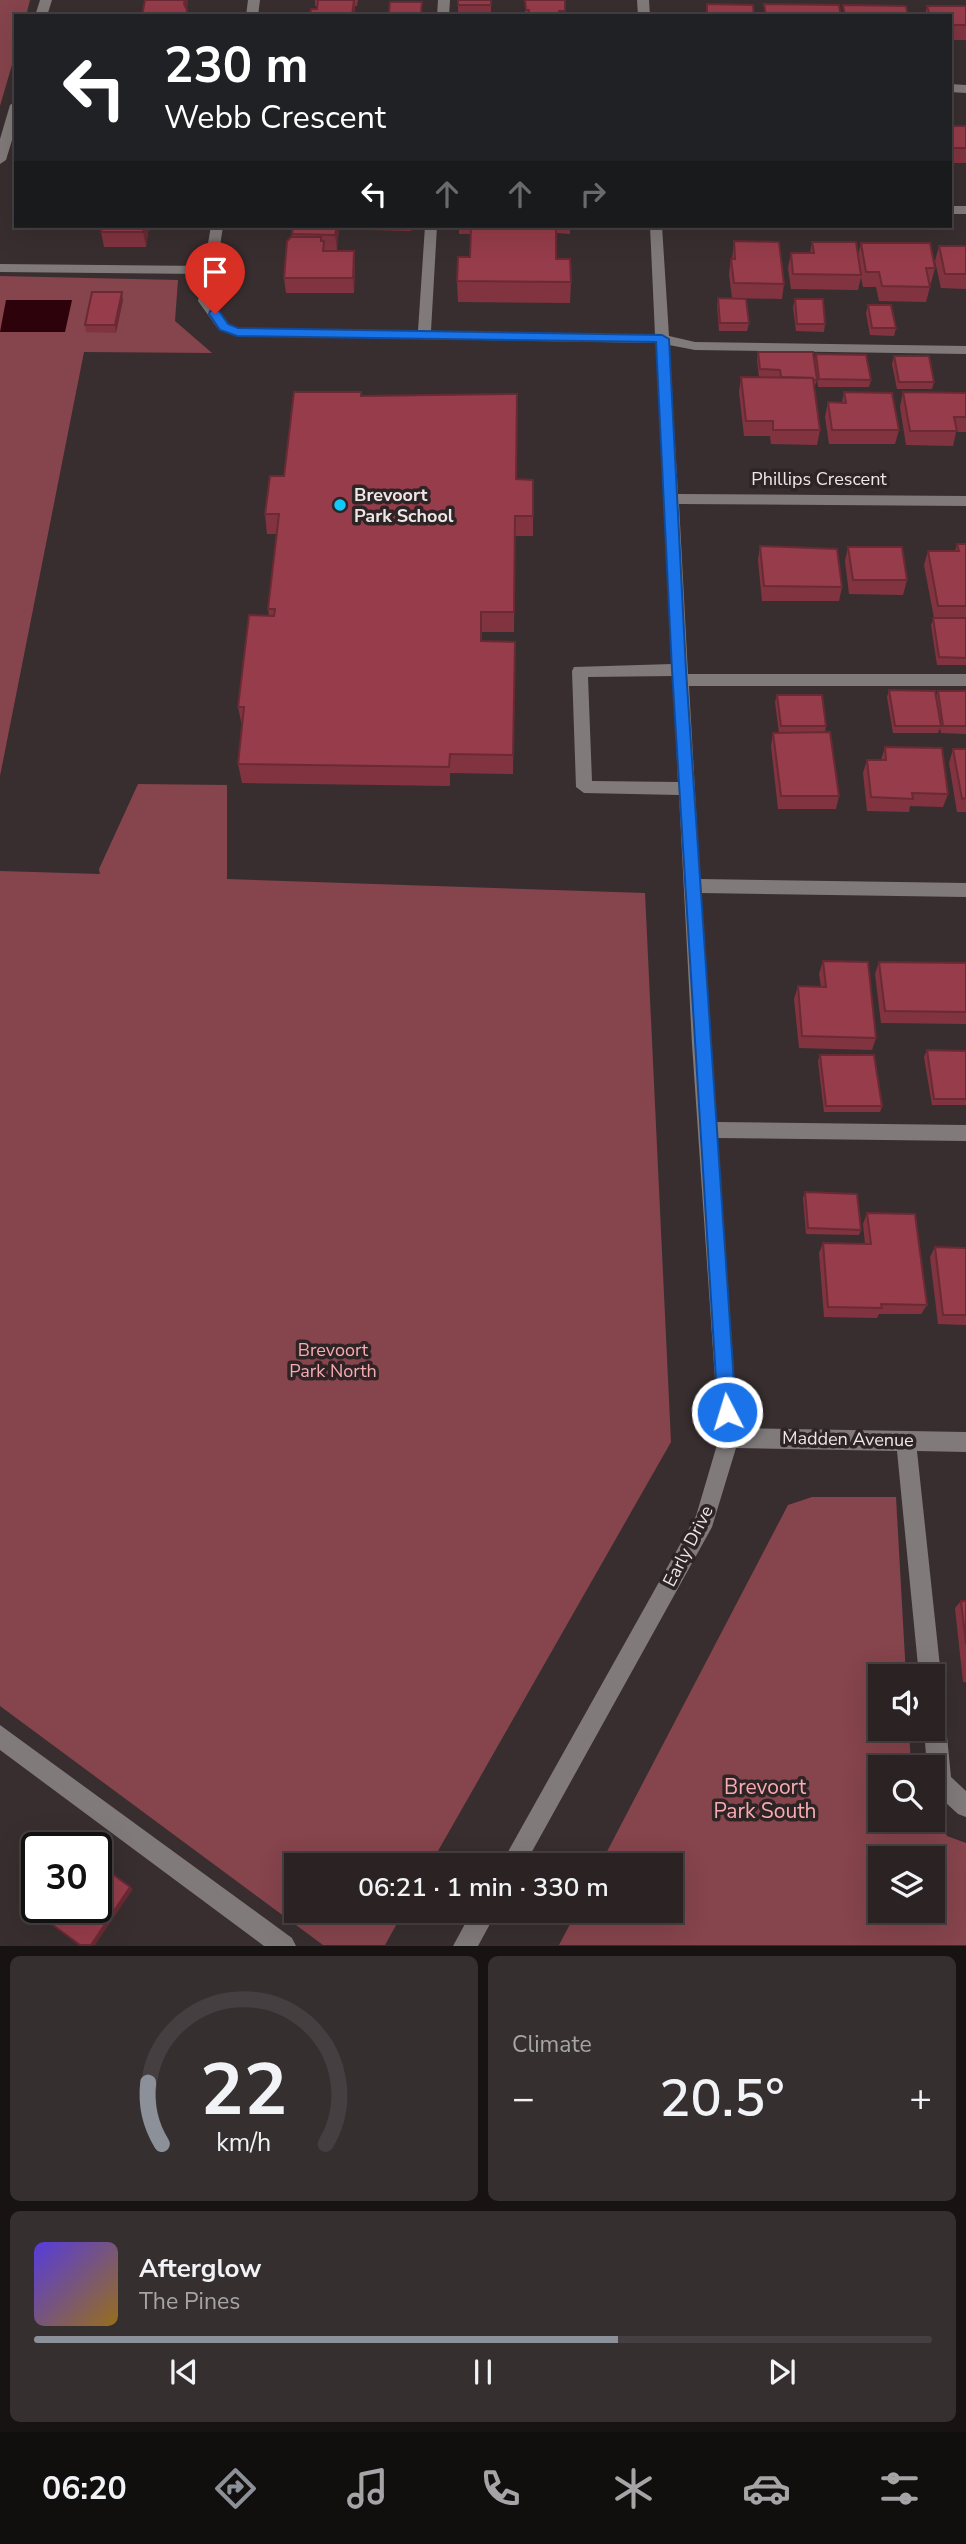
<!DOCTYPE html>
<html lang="en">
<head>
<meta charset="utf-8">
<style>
	:root { --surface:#2a2223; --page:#362f30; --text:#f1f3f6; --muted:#a5a4a6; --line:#463f41; --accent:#8c9099 }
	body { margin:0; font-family:"Nunito Sans",sans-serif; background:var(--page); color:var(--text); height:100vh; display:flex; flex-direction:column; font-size:26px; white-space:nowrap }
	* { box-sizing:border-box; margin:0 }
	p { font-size:23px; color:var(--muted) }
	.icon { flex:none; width:38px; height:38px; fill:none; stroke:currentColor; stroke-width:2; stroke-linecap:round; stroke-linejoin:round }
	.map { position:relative; height:1946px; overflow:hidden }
	.sheet { display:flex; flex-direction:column; gap:10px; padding:10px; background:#171313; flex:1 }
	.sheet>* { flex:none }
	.banner { position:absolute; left:14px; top:14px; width:938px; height:214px; border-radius:0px; box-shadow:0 7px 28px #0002,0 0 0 2px var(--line); background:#202124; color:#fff; overflow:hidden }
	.fabs { position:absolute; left:868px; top:1664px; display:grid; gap:14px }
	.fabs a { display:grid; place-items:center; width:77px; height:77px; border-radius:0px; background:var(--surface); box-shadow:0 7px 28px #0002,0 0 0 2px var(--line); font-size:35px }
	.speed { position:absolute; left:21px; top:1832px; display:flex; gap:14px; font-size:35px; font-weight:700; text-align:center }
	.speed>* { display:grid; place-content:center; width:91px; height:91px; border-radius:50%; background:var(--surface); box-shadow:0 7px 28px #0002,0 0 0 2px var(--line); line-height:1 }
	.speed .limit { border:4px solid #111; border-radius:10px; background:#fff; color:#111 }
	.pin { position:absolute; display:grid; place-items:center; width:60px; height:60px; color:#fff; margin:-72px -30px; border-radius:50% 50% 50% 0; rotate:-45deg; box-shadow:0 0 7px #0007 }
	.pin .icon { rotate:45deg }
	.me { position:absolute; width:77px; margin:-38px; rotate:355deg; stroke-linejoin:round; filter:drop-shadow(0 0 5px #0008) }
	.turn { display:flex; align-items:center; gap:24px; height:147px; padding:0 35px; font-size:32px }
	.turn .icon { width:91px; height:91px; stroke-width:2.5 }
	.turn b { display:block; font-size:49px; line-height:60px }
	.lanes { display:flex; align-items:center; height:66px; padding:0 35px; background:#0003; justify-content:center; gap:35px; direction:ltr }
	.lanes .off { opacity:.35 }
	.big { font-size:52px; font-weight:600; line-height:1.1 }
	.sheet .card { flex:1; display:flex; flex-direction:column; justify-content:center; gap:10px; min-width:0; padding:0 24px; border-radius:10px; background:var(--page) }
	.sheet .dial { align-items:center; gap:0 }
	.dial svg { height:182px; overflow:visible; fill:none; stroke:var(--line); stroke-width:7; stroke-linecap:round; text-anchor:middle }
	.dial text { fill:var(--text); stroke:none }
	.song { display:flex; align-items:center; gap:21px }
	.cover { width:84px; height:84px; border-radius:10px; background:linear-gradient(135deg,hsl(250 70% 55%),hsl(40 70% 35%)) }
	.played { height:7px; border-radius:4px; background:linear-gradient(90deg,var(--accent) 65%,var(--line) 65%) }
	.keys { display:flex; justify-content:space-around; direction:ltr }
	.heat { display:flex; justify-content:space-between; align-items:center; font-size:38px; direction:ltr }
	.sheet .tiles { flex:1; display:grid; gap:10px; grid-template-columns:1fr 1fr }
	.card:last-child { grid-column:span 2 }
	.trip { position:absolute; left:284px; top:1853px; width:399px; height:70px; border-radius:0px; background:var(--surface); box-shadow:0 7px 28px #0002,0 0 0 2px var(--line); font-weight:600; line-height:70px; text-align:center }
	.tab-bar { display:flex; height:112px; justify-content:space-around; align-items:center; background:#110e0e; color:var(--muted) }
	.tab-bar .icon { width:49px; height:49px }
	.tab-bar .selected { color:var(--accent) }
	.tab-bar b { font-size:32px; color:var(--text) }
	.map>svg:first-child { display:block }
	.green { fill:#86444c; fill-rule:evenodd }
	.water { fill:#2e020b }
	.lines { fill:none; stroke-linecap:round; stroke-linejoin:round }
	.minor { fill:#807a7a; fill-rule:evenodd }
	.wall { fill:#813440 }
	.shaded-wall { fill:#692a34 }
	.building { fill:#963c4a; stroke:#692a34; stroke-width:2 }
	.route { fill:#1a73e8; stroke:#114b97; stroke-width:2 }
	.poi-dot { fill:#11cafa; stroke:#2e2425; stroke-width:2.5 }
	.labels { text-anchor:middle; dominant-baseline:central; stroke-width:7; stroke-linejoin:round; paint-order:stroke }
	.street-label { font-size:18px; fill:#eee7e7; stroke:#2e2425 }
	.poi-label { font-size:18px; font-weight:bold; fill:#eee7e7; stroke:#2e2425; text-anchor:start }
	.park-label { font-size:18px; fill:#f8abb1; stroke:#2e2425 }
	.near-park-label { font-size:21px; fill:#f8abb1; stroke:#2e2425 }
</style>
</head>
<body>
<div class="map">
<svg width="966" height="1946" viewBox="0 0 966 1946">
	<rect width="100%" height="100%" fill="#382e2f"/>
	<g class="green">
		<polygon points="0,0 30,0 26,16 16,16 16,51 0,106"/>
		<polygon points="0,276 178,280 175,321 212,353 84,352 0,776"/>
		<polygon points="138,784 227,785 227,879 645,893 671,1442 430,1865 296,1866 296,1911 404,1911 385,1945 323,1945 0,1706 0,871 100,874 99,869"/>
		<path d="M812 1497H896L906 1676H880V1729H909L911 1767 880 1768V1820H933V1811L947 1836 966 1843V1945H559L577 1911H670V1866L600 1865 788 1505ZM933 1858V1911H880V1858Z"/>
	</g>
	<polygon class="water" points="6,300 72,300 65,332 0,332"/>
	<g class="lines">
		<g class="minor">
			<polygon points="40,0 52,0 47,16 35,16"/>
			<polygon points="248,0 260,0 258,16 246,16"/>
			<polygon points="438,0 450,0 449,16 437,16"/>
			<polygon points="637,0 649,0 650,16 638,16"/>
			<polygon points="950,84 966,85 966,93 950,92"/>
			<polygon points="16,101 16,127 6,160 0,164 0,139 10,105"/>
			<rect x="950" y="206" width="16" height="8"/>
			<path d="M211 226H223L212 301 229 324 239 328 418 331 425 226H437L431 331 655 335 650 226H662L669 336 695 342 966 346V354L695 350 669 345 678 494 966 496V506L679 504 688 674H966V686H689L700 879 966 883V897L701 893 716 1122 966 1125V1141L717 1138 738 1428 966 1432V1452L917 1451 941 1676 938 1684 933 1686V1676H919L897 1451 736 1448 712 1527 524 1866H500L696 1516 719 1438 692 1044 679 795 584 793 576 787 572 671 574 667 672 664 656 343 237 336 219 330 198 301 203 274 0 272V264L204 266ZM673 676 678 782 592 781 588 677Z"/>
			<polygon points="933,1695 941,1698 944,1706 951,1777 966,1791 966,1817 958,1814 933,1791 933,1768 927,1768 924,1729 933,1729"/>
			<polygon points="0,1725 292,1938 296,1946 264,1946 0,1750"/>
			<polygon points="472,1911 497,1911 478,1946 453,1946"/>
		</g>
	</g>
	<g class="wall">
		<polygon points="315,0 358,0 357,6 355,6 355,16 310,16 317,9 317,6 315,6"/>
		<rect x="458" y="0" width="33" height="13"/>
		<rect x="525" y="0" width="40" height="16"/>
		<polygon points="390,2 422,2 421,16 389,16"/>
		<polygon points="927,6 966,6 966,40 950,40 950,16 925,16"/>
		<rect x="950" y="126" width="16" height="37"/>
		<polygon points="149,226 146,247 104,247 101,232"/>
		<polygon points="339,226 337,250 324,250 325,251 355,266 354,293 286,293 284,278 292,234"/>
		<polygon points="372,226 411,226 411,231 372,230"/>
		<polygon points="459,226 570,226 570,234 556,233 556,259 571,282 570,303 458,302 457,281 470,257 471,234 459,234"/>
		<polygon points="734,241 784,284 782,299 732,298 729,274 731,259 732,259"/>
		<polygon points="812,242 858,255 861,243 935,268 931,283 929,283 930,287 926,302 879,301 876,287 863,287 861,277 858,290 791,289 788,268 791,253 810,253"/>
		<polygon points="939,246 966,246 966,289 941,288 935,261"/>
		<polygon points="718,298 749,323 747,331 719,331 717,306"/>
		<polygon points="795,299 825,324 824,332 796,331 793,307"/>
		<polygon points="123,300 116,333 86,332 85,325"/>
		<polygon points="868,305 896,328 894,336 870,335 866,313"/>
		<polygon points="758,352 817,380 814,388 820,430 817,445 771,444 770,436 744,436 739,392 741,377 759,377 757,360"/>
		<polygon points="816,354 871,380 869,387 818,387 815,362"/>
		<polygon points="894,356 934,382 932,389 897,389 892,364"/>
		<polygon points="844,392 899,430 895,444 829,444 825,417 828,402 842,403"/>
		<polygon points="903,392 966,393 966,432 956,432 953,446 906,445 900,407"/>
		<polygon points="362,396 516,479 533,516 533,536 515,536 514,632 481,632 481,641 515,642 513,774 450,773 450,786 242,783 238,764 242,726 238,707 269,616 268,609 277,534 267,534 265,514 284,476"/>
		<polygon points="957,544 966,544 966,665 937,665 931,625 934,618 924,565 928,551 955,551"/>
		<polygon points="760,546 842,587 839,601 762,601 758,560"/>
		<polygon points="848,547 907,580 903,595 849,594 845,561"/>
		<polygon points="889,690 936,696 938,691 966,691 966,734 941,733 940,728 938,733 893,733 887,697"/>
		<polygon points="777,695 826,726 825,732 839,796 836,809 778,809 771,746 773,733 779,733 775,702"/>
		<polygon points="885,747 948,794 943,807 910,806 909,812 867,811 863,773 867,760 881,760"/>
		<polygon points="953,749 966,749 966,812 957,812 949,763"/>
		<polygon points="823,961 876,1038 872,1050 799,1048 794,999 798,986 821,987 819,974"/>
		<polygon points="879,962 966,963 966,1024 881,1023 875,974"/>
		<polygon points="927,1050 966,1051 966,1105 932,1105 924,1057"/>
		<polygon points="820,1055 882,1106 880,1112 824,1112 818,1061"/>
		<polygon points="805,1192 861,1230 859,1235 806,1234 803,1198"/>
		<polygon points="867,1213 927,1305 921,1314 879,1314 877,1318 824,1317 819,1253 823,1243 865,1244 863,1224"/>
		<polygon points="935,1247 966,1248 966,1325 938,1324 930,1257"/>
		<polygon points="961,1601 966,1601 966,1682 963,1682 955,1608"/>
	</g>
	<g class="shaded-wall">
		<polygon points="185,0 188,0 187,16 185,16 184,4"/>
		<polygon points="354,0 355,16 352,16"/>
		<polygon points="144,226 149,226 146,247 143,232"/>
		<polygon points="337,226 339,226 337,250 335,235"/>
		<polygon points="354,251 355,266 354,293 353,278"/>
		<polygon points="122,292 123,300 116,333 115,325"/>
		<polygon points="96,1862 133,1889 95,1945 91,1945"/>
	</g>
	<g class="building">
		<polygon points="145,0 185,0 184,4 187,10 186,16 142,16"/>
		<polygon points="318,0 354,0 352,16 310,16 311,9 317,9"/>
		<rect x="458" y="0" width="33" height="5"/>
		<polygon points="525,0 565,0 565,11 559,11 559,15 529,15 529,10 526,10"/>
		<polygon points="390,2 422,2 421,13 389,13"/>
		<polygon points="707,4 753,5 754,16 707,16"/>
		<polygon points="764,4 839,5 841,16 766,16"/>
		<polygon points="843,5 906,6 908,16 845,16"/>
		<polygon points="927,6 966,6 966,25 950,25 950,16 930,16"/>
		<rect x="950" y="126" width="16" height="22"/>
		<polygon points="102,226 144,226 143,232 101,232"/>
		<polygon points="293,226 337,226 335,235 292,234"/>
		<polygon points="471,226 556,226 556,259 570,259 571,282 457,281 458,257 470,257"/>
		<polygon points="291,237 321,237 321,241 324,241 323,251 354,251 353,278 284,278 287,241"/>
		<polygon points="734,241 779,242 784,284 734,283 731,259 735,259"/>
		<polygon points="812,242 856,242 861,275 793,274 791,253 814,253"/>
		<polygon points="861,243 930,243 935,268 926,268 930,287 882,286 879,272 866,272"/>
		<polygon points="939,246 966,246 966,274 945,274"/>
		<polygon points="92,292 122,292 115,325 85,325"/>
		<polygon points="718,298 746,299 749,323 720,323"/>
		<polygon points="795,299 823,299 825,324 797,324"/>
		<polygon points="868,305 891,305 896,328 872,328"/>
		<polygon points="758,352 813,352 817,380 813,380 813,378 781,377 780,370 760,369"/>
		<polygon points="816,354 866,355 871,380 819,379"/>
		<polygon points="894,356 929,356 934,382 899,382"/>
		<polygon points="741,377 813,378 820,430 773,430 773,421 746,421"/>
		<polygon points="294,392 361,392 361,396 517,394 516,479 533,480 533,516 515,516 514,612 481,612 481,641 515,642 513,755 450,754 449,767 238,764 244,707 238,707 249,615 274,616 275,609 268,609 279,514 265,514 270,476 284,476"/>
		<polygon points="844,392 892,393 899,430 832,430 828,402 846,403"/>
		<polygon points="903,392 966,393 966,417 954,417 957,431 910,431"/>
		<polygon points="957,544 966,544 966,606 938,606 928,551 959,551"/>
		<polygon points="760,546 837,549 842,587 764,586"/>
		<polygon points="848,547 902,547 907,580 853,580"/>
		<polygon points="933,618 966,618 966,658 939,657"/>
		<polygon points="889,690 935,691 941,726 895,726"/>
		<polygon points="938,691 966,691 966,726 943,726"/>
		<polygon points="777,695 822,695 826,726 781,726"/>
		<polygon points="830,732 839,796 781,796 773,733"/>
		<polygon points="885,747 942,748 948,794 912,793 913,799 871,797 867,760 886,760"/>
		<polygon points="953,749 966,749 966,798 962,799"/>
		<polygon points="823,961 868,962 876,1038 802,1036 798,986 826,987"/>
		<polygon points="879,962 966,963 966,1012 885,1011"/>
		<polygon points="927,1050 966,1051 966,1099 934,1099"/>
		<polygon points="820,1055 874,1055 882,1106 826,1106"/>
		<polygon points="805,1192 857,1194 861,1230 808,1228"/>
		<polygon points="867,1213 915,1214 927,1305 881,1304 882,1308 828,1307 823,1243 871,1244"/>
		<polygon points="935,1247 966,1248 966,1315 943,1315"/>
		<polygon points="961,1601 966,1601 966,1644"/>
		<polygon points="96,1862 130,1887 91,1945 80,1945 42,1917 48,1908 96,1908"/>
	</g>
	<polygon class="route" points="210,311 219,311 228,324 238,328 662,335 669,339 686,670 736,1412 734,1418 727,1421 721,1418 718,1412 672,670 656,342 237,336 220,330 209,314"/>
	<circle class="poi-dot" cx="340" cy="505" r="7"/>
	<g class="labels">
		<g class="street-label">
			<text x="819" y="479">Phillips Crescent</text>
			<text transform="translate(848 1439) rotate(1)">Madden Avenue</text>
			<text transform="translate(688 1546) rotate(-63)">Early Drive</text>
		</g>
		<g class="poi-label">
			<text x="354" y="495">Brevoort<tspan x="354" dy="21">Park School</tspan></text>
		</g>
		<g class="park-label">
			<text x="333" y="1350">Brevoort<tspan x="333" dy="21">Park North</tspan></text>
		</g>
		<g class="near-park-label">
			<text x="765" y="1787">Brevoort<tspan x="765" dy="24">Park South</tspan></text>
		</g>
	</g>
</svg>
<div class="fabs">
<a><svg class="icon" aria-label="sound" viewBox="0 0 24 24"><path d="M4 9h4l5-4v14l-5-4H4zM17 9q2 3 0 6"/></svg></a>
<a><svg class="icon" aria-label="search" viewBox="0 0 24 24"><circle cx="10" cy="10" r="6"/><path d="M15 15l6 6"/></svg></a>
<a><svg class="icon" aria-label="layers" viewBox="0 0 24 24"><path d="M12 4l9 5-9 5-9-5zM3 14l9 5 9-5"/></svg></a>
</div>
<div class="speed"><div class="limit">30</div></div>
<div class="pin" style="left:215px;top:314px;background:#d93025"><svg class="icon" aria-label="arrive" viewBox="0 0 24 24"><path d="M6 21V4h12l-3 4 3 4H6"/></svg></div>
<svg class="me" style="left:727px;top:1412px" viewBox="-20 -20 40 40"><circle r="17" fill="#1a73e8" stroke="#fff" stroke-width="3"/><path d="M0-11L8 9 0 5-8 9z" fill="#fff"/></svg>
<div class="trip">06:21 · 1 min · 330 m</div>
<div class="banner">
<div class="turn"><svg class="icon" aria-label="left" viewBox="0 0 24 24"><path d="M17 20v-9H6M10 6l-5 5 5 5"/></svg><div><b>230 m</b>Webb Crescent</div></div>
<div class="lanes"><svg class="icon" aria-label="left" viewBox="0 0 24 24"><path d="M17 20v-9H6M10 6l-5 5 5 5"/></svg><svg class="icon off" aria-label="ahead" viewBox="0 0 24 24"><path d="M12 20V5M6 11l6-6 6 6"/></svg><svg class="icon off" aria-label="ahead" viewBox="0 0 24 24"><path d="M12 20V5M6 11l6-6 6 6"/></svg><svg class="icon off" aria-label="right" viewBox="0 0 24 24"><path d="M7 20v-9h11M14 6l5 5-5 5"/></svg></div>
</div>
</div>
<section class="sheet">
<div class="tiles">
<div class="card dial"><svg viewBox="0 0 100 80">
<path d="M14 69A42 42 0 1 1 86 69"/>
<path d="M14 69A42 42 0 0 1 8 42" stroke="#8c9099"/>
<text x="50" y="56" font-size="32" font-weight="700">22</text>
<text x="50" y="72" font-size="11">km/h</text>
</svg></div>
<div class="card"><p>Climate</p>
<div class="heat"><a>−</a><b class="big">20.5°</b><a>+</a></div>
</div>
<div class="card">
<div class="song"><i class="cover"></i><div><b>Afterglow</b><p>The Pines</p></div></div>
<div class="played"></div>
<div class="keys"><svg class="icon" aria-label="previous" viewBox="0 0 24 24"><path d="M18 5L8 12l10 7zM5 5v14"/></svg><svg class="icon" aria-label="pause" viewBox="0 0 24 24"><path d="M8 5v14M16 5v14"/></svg><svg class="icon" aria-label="next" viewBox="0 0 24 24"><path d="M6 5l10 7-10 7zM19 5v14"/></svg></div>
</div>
</div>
</section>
<nav class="tab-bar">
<b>06:20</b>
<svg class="icon selected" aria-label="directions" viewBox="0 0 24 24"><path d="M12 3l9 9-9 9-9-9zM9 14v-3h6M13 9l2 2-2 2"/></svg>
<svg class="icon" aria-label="music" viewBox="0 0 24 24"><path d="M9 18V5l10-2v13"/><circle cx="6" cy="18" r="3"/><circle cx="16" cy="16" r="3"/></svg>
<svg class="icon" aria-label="phone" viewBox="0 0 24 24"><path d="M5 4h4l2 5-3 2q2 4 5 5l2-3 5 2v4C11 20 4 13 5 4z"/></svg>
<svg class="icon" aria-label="climate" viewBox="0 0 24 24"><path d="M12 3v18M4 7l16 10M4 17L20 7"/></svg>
<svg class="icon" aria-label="car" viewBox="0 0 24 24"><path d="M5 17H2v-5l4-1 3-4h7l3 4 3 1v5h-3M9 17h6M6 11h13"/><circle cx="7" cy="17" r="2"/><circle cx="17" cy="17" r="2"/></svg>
<svg class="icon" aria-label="filters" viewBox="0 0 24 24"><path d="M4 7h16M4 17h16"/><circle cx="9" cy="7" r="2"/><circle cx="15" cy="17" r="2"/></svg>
</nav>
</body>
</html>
